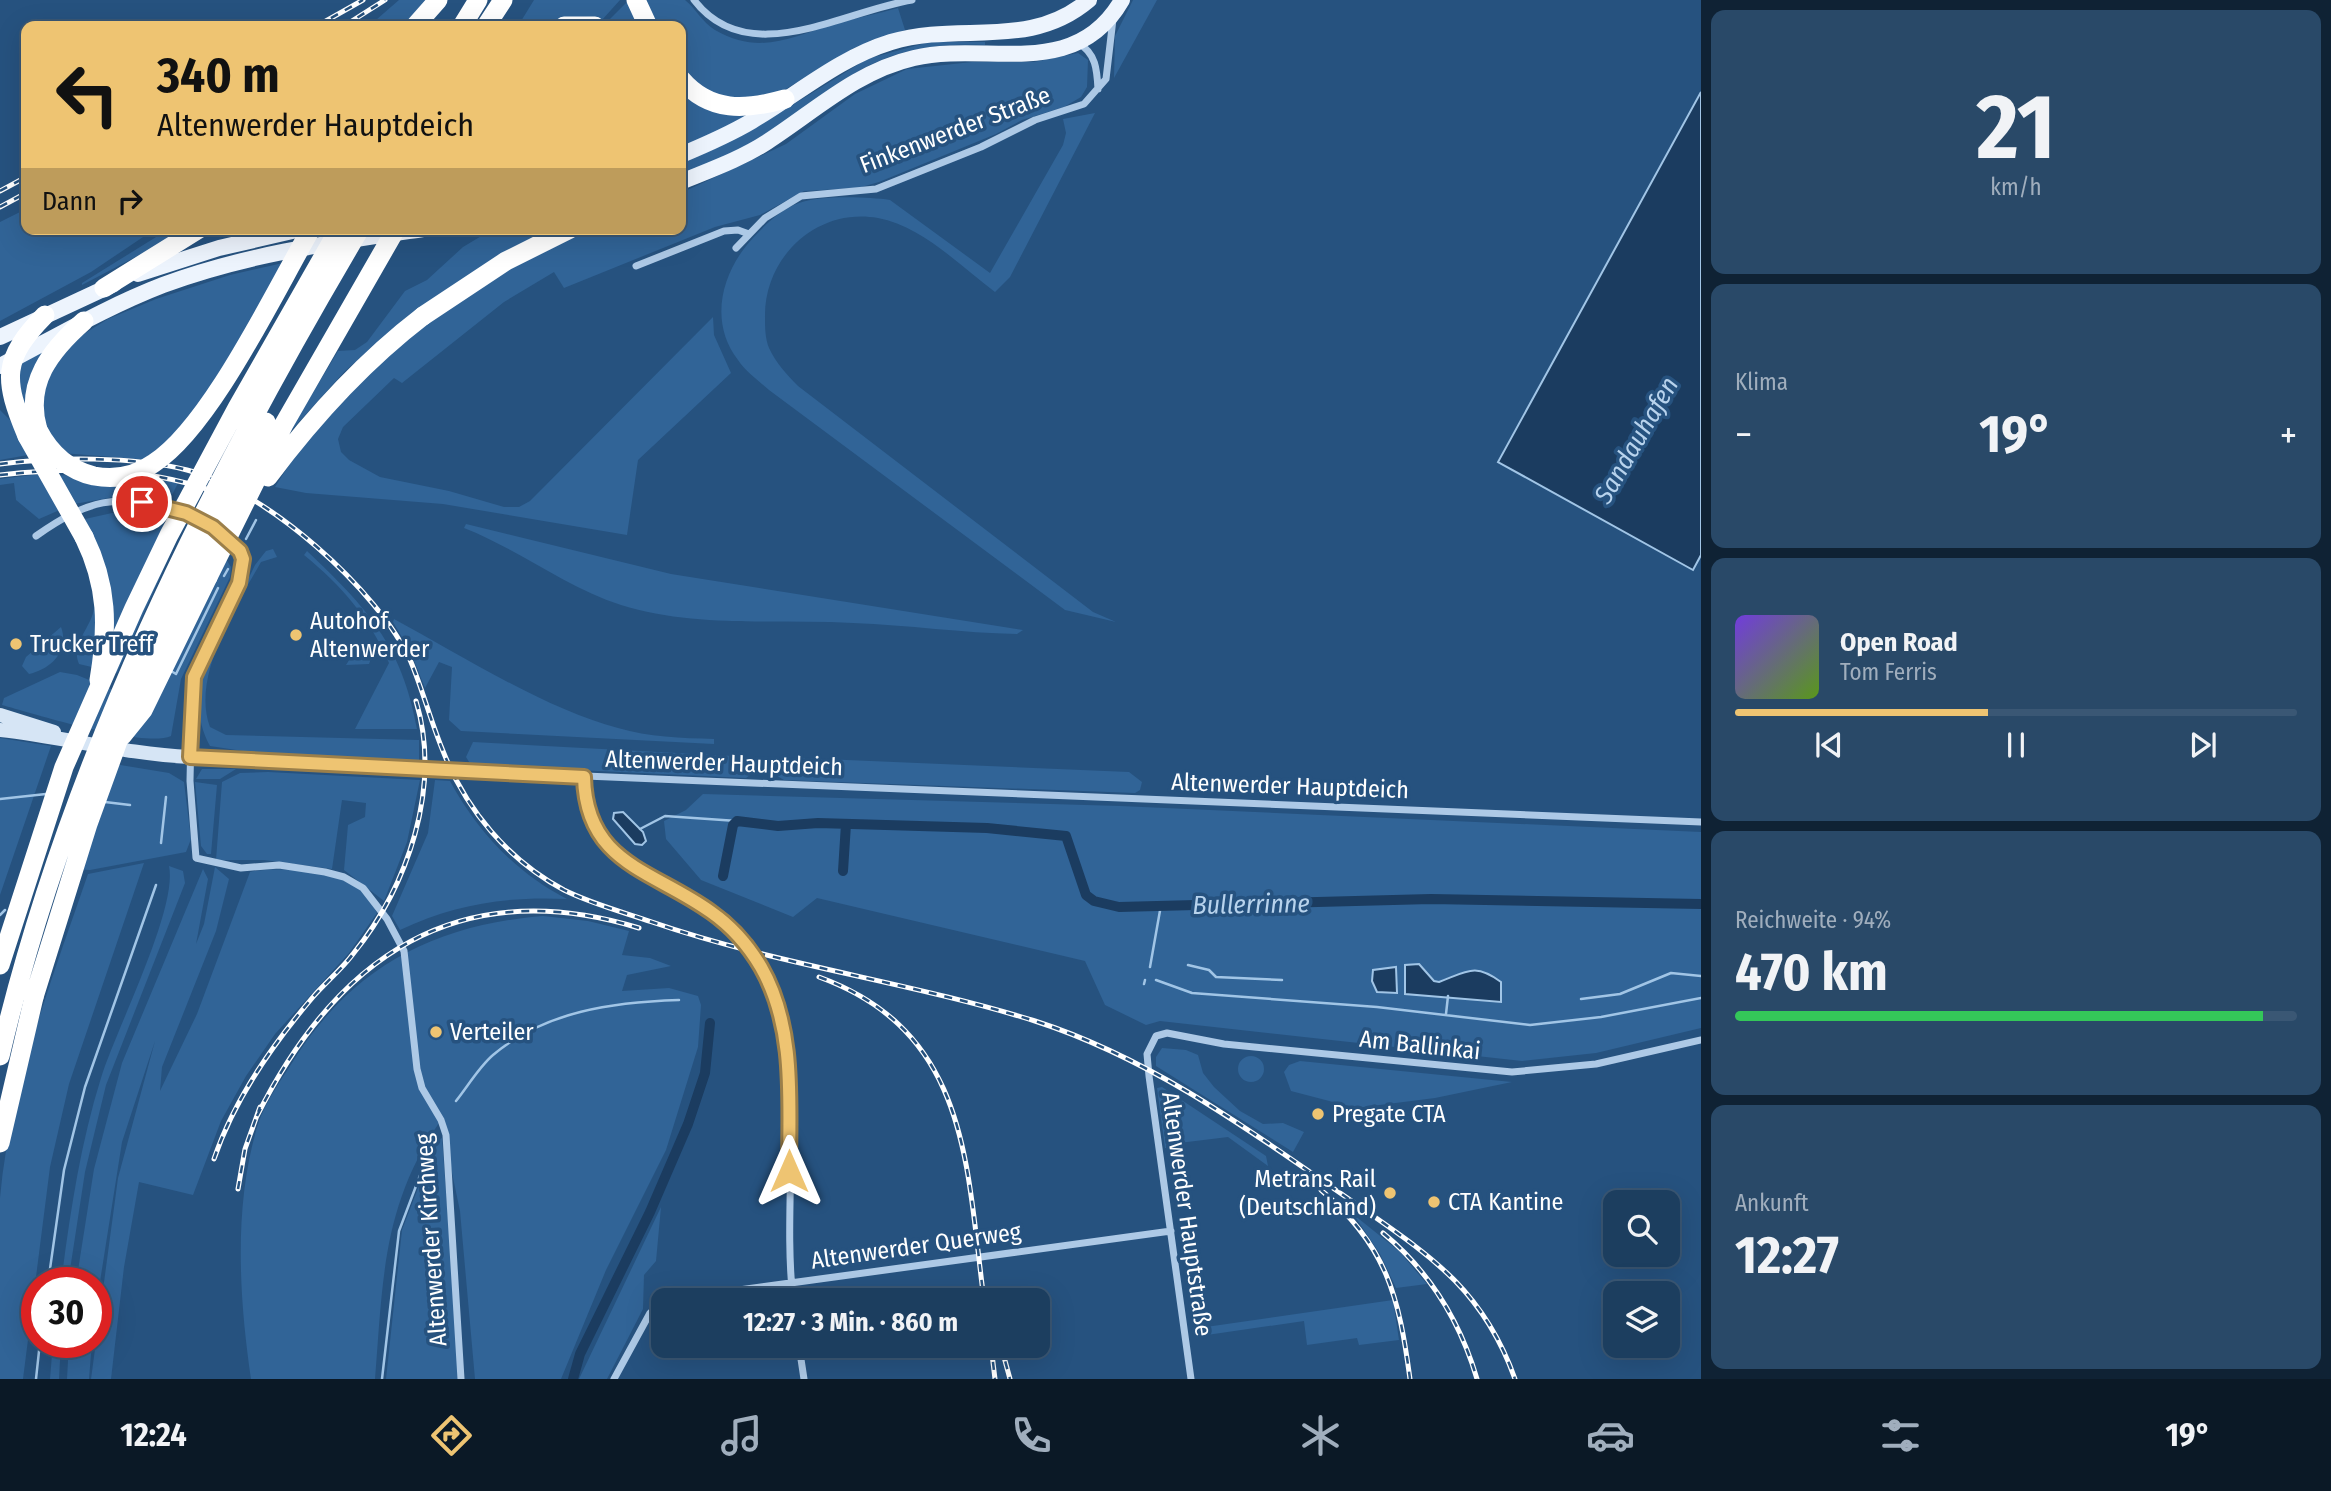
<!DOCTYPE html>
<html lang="de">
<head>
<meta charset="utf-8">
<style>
  body { margin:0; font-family:"Fira Sans Condensed",sans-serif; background:#294968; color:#f1f3f6; height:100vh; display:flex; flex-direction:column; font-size:26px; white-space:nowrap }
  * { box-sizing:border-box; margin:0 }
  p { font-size:23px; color:#a0aebd }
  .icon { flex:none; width:38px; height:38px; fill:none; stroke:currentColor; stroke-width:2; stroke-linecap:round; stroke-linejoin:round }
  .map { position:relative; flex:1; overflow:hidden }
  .drawer { display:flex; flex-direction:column; gap:10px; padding:10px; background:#0f2234; width:630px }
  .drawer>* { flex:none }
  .top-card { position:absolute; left:21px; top:21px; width:665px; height:214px; border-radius:14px; box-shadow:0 7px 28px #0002,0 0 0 2px #3a5774; background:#eec472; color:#111; overflow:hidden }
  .fabs { position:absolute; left:1603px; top:1190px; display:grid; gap:14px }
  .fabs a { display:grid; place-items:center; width:77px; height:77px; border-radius:14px; background:#1c3e5f; box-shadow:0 7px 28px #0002,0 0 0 2px #3a5774; font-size:35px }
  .speed { position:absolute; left:21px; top:1267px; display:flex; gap:14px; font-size:35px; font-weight:700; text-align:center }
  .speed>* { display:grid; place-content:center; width:91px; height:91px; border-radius:50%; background:#1c3e5f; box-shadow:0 7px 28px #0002,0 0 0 2px #3a5774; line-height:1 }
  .speed .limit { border:10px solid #d22; background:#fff; color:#111 }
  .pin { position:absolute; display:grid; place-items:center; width:60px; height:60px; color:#fff; margin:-30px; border:4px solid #fff; border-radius:50%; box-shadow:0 2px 7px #0007 }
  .me { position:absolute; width:77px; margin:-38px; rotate:0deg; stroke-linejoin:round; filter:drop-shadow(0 0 5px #0008) }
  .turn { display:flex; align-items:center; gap:24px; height:147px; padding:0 21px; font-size:32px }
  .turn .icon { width:91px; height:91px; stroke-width:2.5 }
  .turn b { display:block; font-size:49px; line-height:60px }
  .then { display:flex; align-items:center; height:66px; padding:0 21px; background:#0003; gap:14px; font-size:26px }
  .big { font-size:52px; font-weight:700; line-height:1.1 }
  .drawer .tile { flex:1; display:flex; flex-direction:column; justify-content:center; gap:10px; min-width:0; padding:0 24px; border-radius:14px; background:#294968 }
  .drawer .dial { align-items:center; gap:0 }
  .dial b { font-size:91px; line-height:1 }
  .song { display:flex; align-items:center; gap:21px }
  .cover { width:84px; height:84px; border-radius:10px; background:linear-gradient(135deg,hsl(260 70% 55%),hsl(90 70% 35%)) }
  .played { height:7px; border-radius:4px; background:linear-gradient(90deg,#eec472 45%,#3a5774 45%) }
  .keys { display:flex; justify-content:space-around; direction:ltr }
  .heat { display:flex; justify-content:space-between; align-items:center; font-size:38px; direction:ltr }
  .charge { height:10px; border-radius:5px; background:linear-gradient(90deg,#34c759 94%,#3a5774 0) }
  .trip { position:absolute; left:651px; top:1288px; width:399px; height:70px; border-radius:14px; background:#1c3e5f; box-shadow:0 7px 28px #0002,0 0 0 2px #3a5774; font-weight:700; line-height:70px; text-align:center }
  .tabs { display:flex; height:112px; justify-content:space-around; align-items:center; background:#0b1926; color:#a0aebd }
  .tabs .icon { width:49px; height:49px }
  .tabs .active { color:#eec472 }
  .tabs b { font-size:32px; color:#f1f3f6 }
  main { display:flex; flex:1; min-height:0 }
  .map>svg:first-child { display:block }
  .green { fill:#316497 }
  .water { fill:#1b3c60; stroke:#a1c5e6; stroke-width:2 }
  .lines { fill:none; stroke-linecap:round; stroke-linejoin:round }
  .stream { stroke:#a1c5e6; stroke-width:2.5 }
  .canal { stroke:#1b3c60; stroke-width:10 }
  .minor { stroke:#adc9e6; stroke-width:7 }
  .secondary { stroke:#d6e5f5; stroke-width:14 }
  .primary { stroke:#edf4fd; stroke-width:16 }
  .motorway { stroke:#fff; stroke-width:19 }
  .rail-casing { stroke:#fff; stroke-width:5 }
  .rail { stroke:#26527f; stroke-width:2.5; stroke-dasharray:8; stroke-linecap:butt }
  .minor-bridge { stroke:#adc9e6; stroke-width:7 }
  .motorway-bridge { stroke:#fff; stroke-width:19 }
  .route-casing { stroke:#9b7f4a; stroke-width:18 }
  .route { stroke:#eec472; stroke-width:12 }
  .poi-dot { fill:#eec472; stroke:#26527f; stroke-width:2.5 }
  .labels { text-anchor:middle; stroke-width:7; stroke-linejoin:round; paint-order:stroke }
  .street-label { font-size:24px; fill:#fff; stroke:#26527f }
  .poi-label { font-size:24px; fill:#fff; stroke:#26527f; text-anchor:start }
  .water-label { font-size:26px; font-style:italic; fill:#b8d3ed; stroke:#26527f }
</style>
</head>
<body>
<main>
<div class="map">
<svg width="1701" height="1379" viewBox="0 0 1701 1379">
  <rect width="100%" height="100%" fill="#26527f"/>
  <!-- green -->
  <path class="green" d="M399,0H425L404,26H369Z
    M534,0H620L602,20C579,12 562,21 541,26C534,28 525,26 518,26Z
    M647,0H685C696,9 702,22 715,30C760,56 791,37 835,24C855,18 877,14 898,8L905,30L854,48L781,92L726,104L681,73V26H655Z
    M1133,0H1157L1114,78L1115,36Z
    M627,2L639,26H620L608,21Z
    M929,42H985V45C865,40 842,89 749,144C728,157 704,165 681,174V161L765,122L867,59Z
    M1078,53L1088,60L1087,87L1081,97L1064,107L1022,120L996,134L879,182L858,188L804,191L760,215L715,227L564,288L554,272L504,302L402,383L394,378L343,427L338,439L341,452L349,460L380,477L449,491L504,507H519L530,501L713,317L714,335L731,373L638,460L627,535L443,504L306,493L275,487L299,449L376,366L441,310L559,241L586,229H681V193L786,144L855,94L907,69L972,62H1034Z
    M681,90C704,112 725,117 756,115L681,150Z
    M1095,113L1010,277L995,292C960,266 922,226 878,218C817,207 764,257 765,317C765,327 765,338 769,348C776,363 787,375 798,386L1093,612L1116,622L1065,610L769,390C759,381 746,372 738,360C708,321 722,271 753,238C766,224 781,209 799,203C822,195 867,197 890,200L990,273L1063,145L1066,133L1063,119Z
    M26,209V229H155L91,272L0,321V222Z
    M169,229H189L82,285V283Z
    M557,229L403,321L345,371L288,434L338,351L355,350L367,342L405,291L427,280L463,247L483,235L507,229Z
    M283,263C244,331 208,407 150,460L62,453L50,436L40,411L50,368L82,335L108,319L156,299L230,275Z
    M53,344L30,423L17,389V363Z
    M0,410L14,424L28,455L0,460Z
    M40,474L62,509L39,519L16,500L14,483L0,485V479Z
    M65,475L85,483L109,487L129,485L150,477L178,483L167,505L120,496L74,504L57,476Z
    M112,513H135L182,528L117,673L79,664C70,644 92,627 94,608C97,585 84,561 76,540L85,519Z
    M466,524L671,574L1023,630L1017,634C962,633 908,625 853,623C777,619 694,628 621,605C565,587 518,549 464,528Z
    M273,549L277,557L261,562C236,606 191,677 210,727L226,735L419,740V763L282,757L210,746C176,685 230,619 255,565L266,551Z
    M307,551C367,608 402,645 417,729H355L389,663C369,617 342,586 304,555Z
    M224,556L231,567L230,577L181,679L171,736C143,748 35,714 2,705L4,698L60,672L77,675L126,695Z
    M394,619C459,654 547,710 618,728C649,737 681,738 714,739V744L461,731L449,720L452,667L439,662L425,688L410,651L393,622Z
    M61,627C70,651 51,669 29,674L22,666L26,657Z
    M367,644L373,653L369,664L346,665L358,646Z
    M0,738L51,746L0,895Z
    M473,742L752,757L758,760L761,767L746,778L471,765L466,757Z
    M800,758L1129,772L1142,782L1140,790L1135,793L784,780L774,774L772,768H779L786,761Z
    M90,760L169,773L184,782L191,839L186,852L90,870L51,868Z
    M202,769H236L220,779H196Z
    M268,772L420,780L407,842L384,901L344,870L348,825L365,817L366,803L342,800L332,869L264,860H216L222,782L240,773Z
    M435,780L450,781C477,831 516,873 567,899C508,896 454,904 400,930L392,916L428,833Z
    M195,782L217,785L211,854H207L201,846Z
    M703,794L1120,806L1701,832V1028L1596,1053L1522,1061L1160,1021L1146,1025L1105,1005L1085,961L817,898L793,917L701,880L666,839L664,821L686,810Z
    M144,863L69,1084L50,1167L23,1379H0C0,1319 0,1257 0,1198C10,1086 52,979 88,874Z
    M169,866L183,871L185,883L106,1085L85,1172L68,1283H61C70,1214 80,1145 101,1078C116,1029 178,909 169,866Z
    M215,867L229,879L216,931L162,1067L160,1091L197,1014L250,872C275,866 330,871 353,883C363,889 371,903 377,913L349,953L275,1034L246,1076L221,1121L193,1195L139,1182L124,1267L111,1379H91L118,1178L155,1041L122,1142L96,1307V1283H76L94,1169L122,1063L203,869L208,879L196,944L204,924Z
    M543,916L588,921L629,931L622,955L650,958L671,966L627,975L622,991L669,988L698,996L701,1005L698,1047L666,1150L606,1270L561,1379H475L460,1211L441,1120C382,1205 383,1281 375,1379H251C239,1297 233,1202 259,1121C266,1102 279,1083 290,1066C349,969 432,925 543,916Z
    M1162,1048L1186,1050L1198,1055L1203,1073L1214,1087L1240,1111L1263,1124L1283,1123L1304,1132L1293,1152L1156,1066V1057Z
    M1238 1069a13 13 0 1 1 26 0a13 13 0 1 1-26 0Z
    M1300,1061L1512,1082L1435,1098L1356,1108L1291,1091L1284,1072L1289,1065Z
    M1162,1087L1266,1156L1268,1166L1228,1137L1171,1144L1170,1148H1165L1157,1088Z
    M442,1138L460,1379H386L402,1230L436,1141Z
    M661,1207L656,1261L644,1275L643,1309L607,1379H579Z
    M1354,1215L1399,1251L1427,1284L1396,1288L1380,1254Z
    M1393,1300L1399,1340L1359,1345L1357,1338L1307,1345L1304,1321L1200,1336L1199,1328Z
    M53,1342H61L59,1379H50Z
    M69,1342H92L89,1379H67Z"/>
  <!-- water -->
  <path class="water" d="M1701,92V555L1693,570L1498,462Z
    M623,812L643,832L646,841L642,845L635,844L613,819L614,813Z
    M1419,964L1434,981L1439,982C1468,971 1475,963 1501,982V1002L1405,994V965Z
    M1396,967L1397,993L1377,992L1372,981L1373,970Z"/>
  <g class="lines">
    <!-- stream -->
    <path class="stream" d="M246,539L256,520
      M224,576L228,569
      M171,671L176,674L218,588
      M0,799L46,794
      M105,802L130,805
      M640,829L665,816L737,821
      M161,843L166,797
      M0,915L5,910
      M1188,965L1209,970L1216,977L1282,980
      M1150,967L1161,905
      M1156,980L1192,993L1377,1007L1530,1025L1601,1017L1701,998
      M1144,984L1145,980
      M1581,999L1620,994L1671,973L1701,976
      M1446,1014L1448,996
      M456,1101C468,1086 479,1067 493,1055C545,1011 614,1002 679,1000
      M48,1283L64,1170L85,1087L156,885
      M36,1379L40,1342
      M382,1379L399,1231L430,1149L437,1137"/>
    <!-- canal -->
    <path class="canal" d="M843,871L846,824
      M723,876L733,825L737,821L778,826L818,823L987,828L1066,836L1086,895L1094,901L1119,907L1431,899L1701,904
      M573,1379L580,1354L650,1212L688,1124L705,1073L710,1023"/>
    <!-- minor -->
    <path class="minor" d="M694,0C748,71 843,11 912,0
      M1078,43C1096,53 1097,70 1098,89
      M736,248L765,218L801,196L876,189L981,147L1035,120L1084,104L1106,79L1113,19
      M636,266L724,231L738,230L749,234
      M36,536C88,500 115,492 178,511
      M228,539L240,551L243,571L198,668L192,688L190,781L196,858L241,868L279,865L325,872L344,877L363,888L387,919L404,951L417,1069L422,1088L441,1120L446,1135L461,1379
      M190,757L418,770
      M463,771L1701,822
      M585,777C586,858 650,874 709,910
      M766,976C809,1077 781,1193 793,1300
      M666,1300L1171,1231
      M799,1346L804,1379
      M614,1379L650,1313L663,1301
      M1191,1379L1149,1076L1147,1054L1156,1036L1167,1033L1224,1044L1512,1072L1596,1064L1701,1040"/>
    <!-- secondary -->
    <path class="secondary" d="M0,715L54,732
      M0,730C64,737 126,754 190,757"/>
    <!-- primary -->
    <path class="primary" d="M681,155C705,145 730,134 752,121C798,94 839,58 891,42C960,21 1029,51 1089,0
      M681,182C710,170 741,159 767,142C815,111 857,71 914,58C987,41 1075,82 1122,0
      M138,274L219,248L301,229
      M0,337L114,284
      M0,366C54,338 106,307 163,285C246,254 335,242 423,229"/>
    <!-- motorway -->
    <path class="motorway" d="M636,0L648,26
      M415,26L438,0
      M462,26L478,0
      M486,26L503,0
      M564,26H595
      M681,79C710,113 746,110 785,99
      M104,288L199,229
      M423,316L506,261L570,229
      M38,430C24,383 51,350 84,321
      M27,436C3,379 2,359 45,315
      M84,537C108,586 108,627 99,680
      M122,736L143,710L208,577
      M0,1143L34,997"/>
    <defs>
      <path id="rail" d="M317,26L363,0
        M344,26L385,0
        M0,191L26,177
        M0,207L26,193
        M0,464C55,457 133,456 187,470C264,489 379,590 411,662C423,691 431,722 443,751C466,810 508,860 564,890C592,904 623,912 652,922C777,965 910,982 1035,1021C1150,1058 1248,1129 1346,1197C1424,1252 1481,1284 1515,1379
        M0,475C82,466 168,467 243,504
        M819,977C970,1032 966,1165 984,1300
        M257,1116C337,956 459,873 639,928
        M214,1159C234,1100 272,1045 313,997C326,982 341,970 353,954C408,886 442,787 416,701
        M238,1189L245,1149L260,1107
        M1321,1190C1387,1246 1399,1297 1410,1379
        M1383,1233C1429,1271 1460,1321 1477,1379
        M991,1346L995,1379
        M1001,1346L1010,1379"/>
    </defs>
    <!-- rail casing -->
    <use href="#rail" class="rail-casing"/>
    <!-- rail -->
    <use href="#rail" class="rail"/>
    <!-- minor-bridge -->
    <path class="minor-bridge" d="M418,770L463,771
      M709,910L737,935L766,976"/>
    <!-- motorway-bridge -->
    <path class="motorway-bridge" d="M38,430C50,453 68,470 94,476C116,480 136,476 154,463C211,426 275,291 311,229
      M27,436L84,537
      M268,477C313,417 363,362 423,316
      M208,577L284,424L396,229
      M0,965L64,767L134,608L169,535L237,408L339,229
      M34,997L88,824L134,697L266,422
      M0,1056C69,762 207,487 360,229"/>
  </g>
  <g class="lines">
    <defs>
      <path id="route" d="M142,502L186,513L213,527L240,551L243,559L239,583L194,677L190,757L584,777C586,864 653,870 711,912C731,926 748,945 761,967C796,1028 789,1103 789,1171"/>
    </defs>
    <!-- route casing -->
    <use href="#route" class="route-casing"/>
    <!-- route -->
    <use href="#route" class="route"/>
  </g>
  <!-- markers -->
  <g class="poi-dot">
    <circle cx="296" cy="635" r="7"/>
    <circle cx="16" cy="644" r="7"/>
    <circle cx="436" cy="1032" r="7"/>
    <circle cx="1318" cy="1114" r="7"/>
    <circle cx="1390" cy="1193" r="7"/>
    <circle cx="1434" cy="1202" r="7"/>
  </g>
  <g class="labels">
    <!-- street labels -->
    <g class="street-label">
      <text transform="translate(955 130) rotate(-21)" y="8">Finkenwerder Straße</text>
      <text transform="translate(724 763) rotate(2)" y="8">Altenwerder Hauptdeich</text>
      <text transform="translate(1290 786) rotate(2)" y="8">Altenwerder Hauptdeich</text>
      <text transform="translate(1420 1045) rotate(6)" y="8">Am Ballinkai</text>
      <text transform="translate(1187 1214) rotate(82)" y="8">Altenwerder Hauptstraße</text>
      <text transform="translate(431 1240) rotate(-94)" y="8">Altenwerder Kirchweg</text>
      <text transform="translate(916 1246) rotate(-8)" y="8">Altenwerder Querweg</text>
    </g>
    <!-- poi labels -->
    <g class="poi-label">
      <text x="310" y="629">Autohof<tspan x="310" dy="28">Altenwerder</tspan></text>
      <text x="30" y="652">Trucker Treff</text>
      <text x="450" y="1040">Verteiler</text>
      <text x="1332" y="1122">Pregate CTA</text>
      <text x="1376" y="1187" text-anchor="end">Metrans Rail<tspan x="1376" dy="28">(Deutschland)</tspan></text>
      <text x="1448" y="1210">CTA Kantine</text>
    </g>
    <!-- water labels -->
    <g class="water-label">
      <text transform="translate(1636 440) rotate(-60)" y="9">Sandauhafen</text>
      <text transform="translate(1251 904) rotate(-1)" y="9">Bullerrinne</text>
    </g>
  </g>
</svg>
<div class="fabs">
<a><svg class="icon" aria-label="search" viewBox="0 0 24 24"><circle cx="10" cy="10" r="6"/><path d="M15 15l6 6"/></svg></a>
<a><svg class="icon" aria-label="layers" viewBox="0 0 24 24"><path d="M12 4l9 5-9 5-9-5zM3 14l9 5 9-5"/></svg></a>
</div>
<div class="speed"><div class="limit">30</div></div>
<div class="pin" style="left:142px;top:502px;background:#d93025"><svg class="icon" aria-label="arrive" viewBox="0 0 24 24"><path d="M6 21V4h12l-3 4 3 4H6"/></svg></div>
<svg class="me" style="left:789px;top:1171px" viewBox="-20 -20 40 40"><path d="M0-17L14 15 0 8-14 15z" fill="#eec472" stroke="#fff" stroke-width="4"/></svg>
<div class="trip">12:27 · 3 Min. · 860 m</div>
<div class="top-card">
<div class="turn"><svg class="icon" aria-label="left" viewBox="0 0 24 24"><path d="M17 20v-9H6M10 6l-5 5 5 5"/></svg><div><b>340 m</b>Altenwerder Hauptdeich</div></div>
<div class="then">Dann<svg class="icon" aria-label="right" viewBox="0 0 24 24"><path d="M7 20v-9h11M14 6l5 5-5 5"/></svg></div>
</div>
</div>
<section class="drawer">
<div class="tile dial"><b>21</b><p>km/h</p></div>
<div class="tile"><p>Klima</p>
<div class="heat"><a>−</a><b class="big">19°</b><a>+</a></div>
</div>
<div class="tile">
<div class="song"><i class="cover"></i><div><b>Open Road</b><p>Tom Ferris</p></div></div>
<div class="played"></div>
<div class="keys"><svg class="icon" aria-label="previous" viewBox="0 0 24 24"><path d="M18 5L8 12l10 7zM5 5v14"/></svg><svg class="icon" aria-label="pause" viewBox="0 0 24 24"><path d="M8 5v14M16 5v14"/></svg><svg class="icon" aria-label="next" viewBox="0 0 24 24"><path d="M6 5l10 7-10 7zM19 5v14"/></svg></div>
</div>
<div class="tile"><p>Reichweite · 94%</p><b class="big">470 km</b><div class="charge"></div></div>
<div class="tile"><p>Ankunft</p><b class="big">12:27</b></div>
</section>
</main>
<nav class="tabs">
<b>12:24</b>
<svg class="icon active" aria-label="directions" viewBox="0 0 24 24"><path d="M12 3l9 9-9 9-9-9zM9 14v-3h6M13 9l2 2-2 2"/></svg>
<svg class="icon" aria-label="music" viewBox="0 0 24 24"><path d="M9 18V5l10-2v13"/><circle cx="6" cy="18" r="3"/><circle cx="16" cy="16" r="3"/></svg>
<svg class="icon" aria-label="phone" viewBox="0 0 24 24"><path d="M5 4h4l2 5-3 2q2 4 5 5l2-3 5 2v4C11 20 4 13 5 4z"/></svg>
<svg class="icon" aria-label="climate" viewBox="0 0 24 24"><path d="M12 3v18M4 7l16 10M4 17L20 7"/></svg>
<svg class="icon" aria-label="car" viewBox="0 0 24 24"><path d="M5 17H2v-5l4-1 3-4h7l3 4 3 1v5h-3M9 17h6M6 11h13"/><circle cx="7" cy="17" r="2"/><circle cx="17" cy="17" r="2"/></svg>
<svg class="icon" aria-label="filters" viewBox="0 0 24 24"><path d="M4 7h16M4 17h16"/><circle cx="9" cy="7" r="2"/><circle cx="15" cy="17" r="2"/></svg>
<b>19°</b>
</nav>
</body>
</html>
